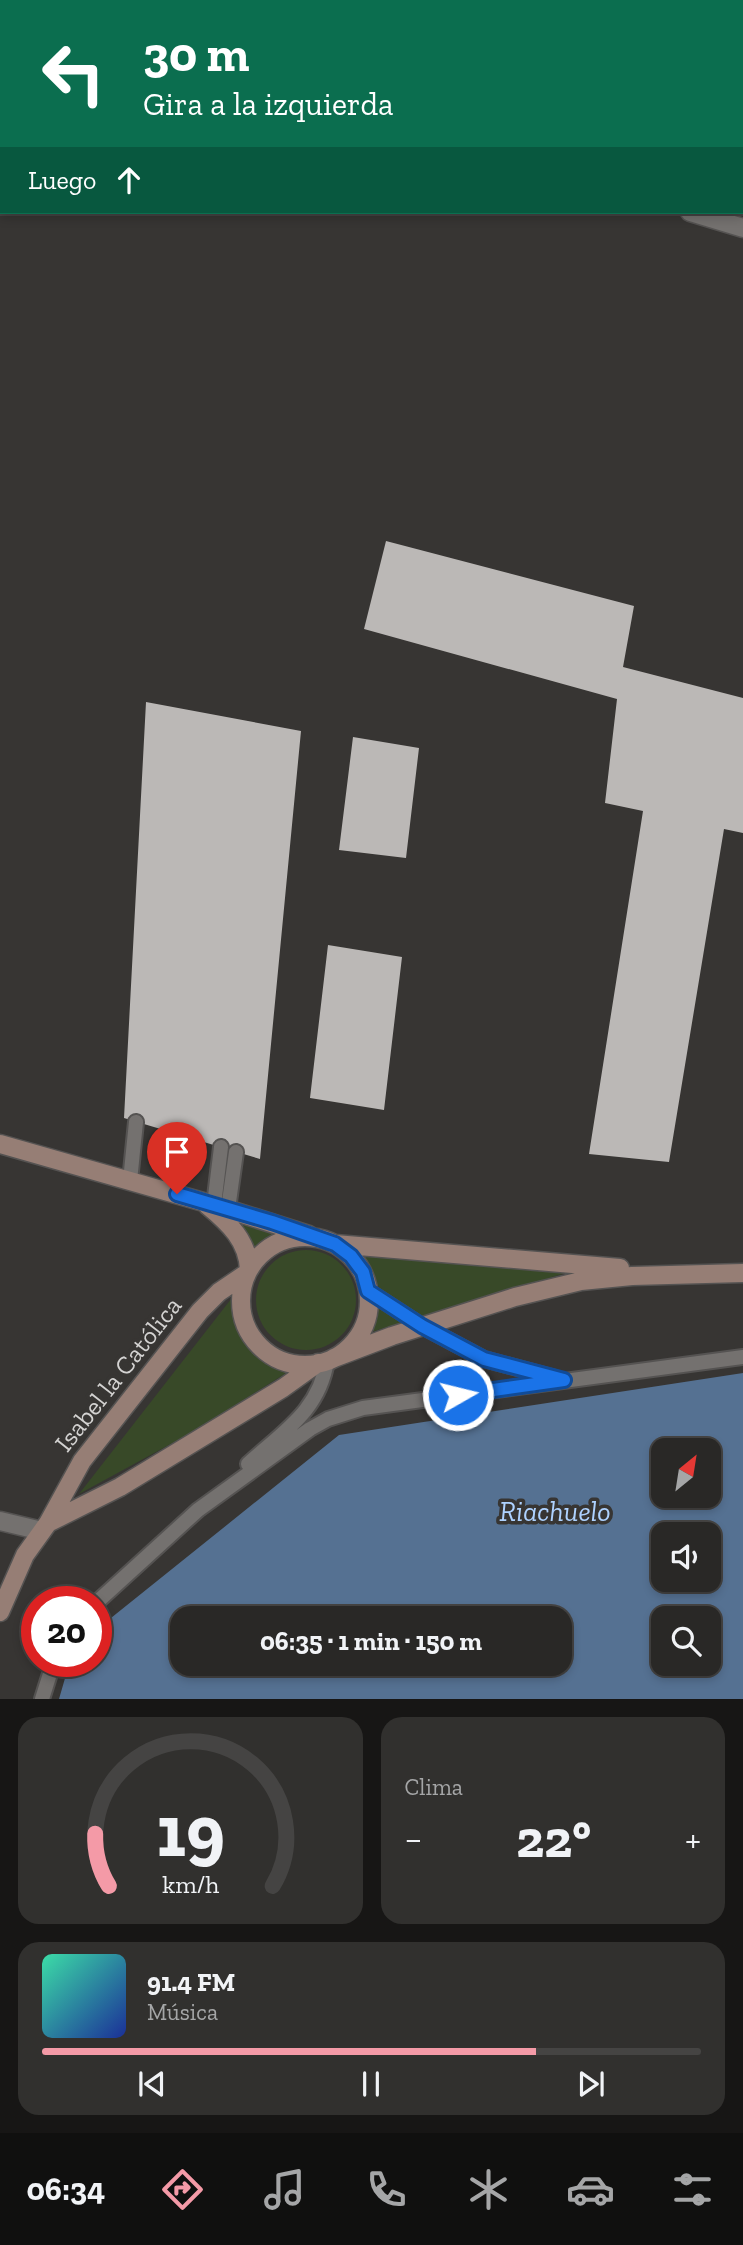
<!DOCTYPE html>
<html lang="es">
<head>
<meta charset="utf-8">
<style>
  body { margin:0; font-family:"Zilla Slab",serif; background:#31302e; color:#f1f3f6; height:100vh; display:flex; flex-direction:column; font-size:26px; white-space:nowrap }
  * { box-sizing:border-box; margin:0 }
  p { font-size:23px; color:#a5a6a7 }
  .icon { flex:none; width:38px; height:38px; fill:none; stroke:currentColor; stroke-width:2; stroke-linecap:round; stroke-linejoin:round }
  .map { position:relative; height:1699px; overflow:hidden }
  .sheet { display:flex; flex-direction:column; gap:18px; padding:18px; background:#171615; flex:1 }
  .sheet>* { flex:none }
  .top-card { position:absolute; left:0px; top:0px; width:744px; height:214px; box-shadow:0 4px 10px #0003,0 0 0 2px #454443; background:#0b6e4f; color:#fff; overflow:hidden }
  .needle { width:46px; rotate:30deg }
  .controls { position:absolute; left:651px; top:1438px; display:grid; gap:14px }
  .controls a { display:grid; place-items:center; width:70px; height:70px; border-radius:14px; background:#292826; box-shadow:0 4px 10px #0003,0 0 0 2px #454443; font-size:35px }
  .speed { position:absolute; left:21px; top:1586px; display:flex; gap:14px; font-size:35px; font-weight:700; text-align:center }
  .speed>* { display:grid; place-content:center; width:91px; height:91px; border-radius:50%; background:#292826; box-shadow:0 4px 10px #0003,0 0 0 2px #454443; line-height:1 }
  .speed .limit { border:10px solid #d22; background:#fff; color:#111 }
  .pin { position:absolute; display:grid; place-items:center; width:60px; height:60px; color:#fff; margin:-72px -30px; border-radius:50% 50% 50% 0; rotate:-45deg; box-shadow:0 0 7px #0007 }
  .pin .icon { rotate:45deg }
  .me { position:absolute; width:77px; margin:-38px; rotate:82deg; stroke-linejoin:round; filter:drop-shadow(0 0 5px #0008) }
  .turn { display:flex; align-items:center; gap:24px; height:147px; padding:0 28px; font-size:32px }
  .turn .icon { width:91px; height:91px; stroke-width:2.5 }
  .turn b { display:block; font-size:49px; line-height:60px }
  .then { display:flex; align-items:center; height:66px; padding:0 28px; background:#0003; gap:14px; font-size:26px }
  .big { font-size:52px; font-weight:700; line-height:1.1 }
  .sheet .card { flex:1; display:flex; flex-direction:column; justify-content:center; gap:10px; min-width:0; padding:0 24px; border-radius:21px; background:#31302e }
  .sheet .dial { align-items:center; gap:0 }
  .dial svg { height:182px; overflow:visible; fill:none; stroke:#454443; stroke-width:7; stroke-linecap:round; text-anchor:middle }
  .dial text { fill:#f1f3f6; stroke:none }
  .song { display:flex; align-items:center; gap:21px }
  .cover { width:84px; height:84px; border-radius:10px; background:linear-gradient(135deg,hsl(160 70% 55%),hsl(230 70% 35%)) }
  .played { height:7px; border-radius:4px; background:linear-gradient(90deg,#f49aa7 75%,#454443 75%) }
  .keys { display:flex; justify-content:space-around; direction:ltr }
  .heat { display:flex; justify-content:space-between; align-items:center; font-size:38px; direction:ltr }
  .sheet .tiles { flex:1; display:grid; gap:18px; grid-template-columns:1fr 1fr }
  .card:last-child { grid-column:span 2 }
  .trip { position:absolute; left:170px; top:1606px; width:402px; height:70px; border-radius:21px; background:#292826; box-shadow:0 4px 10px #0003,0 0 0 2px #454443; font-weight:700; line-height:70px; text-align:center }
  .menu { display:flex; height:112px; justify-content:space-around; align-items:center; background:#10100f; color:#a5a6a7 }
  .menu .icon { width:49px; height:49px }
  .menu .on { color:#f49aa7 }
  .menu b { font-size:32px; color:#f1f3f6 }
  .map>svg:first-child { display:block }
  .green { fill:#384928 }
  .water { fill:#557192; fill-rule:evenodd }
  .building { fill:#bbb8b6 }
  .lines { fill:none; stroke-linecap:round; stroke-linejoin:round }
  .service-casing { stroke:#555352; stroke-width:18 }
  .minor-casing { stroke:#555352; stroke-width:21 }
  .secondary-casing { stroke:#555352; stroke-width:21 }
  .service { stroke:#74716f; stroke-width:14 }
  .minor { stroke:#74716f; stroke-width:18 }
  .secondary { stroke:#967e75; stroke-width:18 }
  .route-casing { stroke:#114b97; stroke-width:18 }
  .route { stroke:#1a73e8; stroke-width:12 }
  .labels { text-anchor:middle; stroke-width:7; stroke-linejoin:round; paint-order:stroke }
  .street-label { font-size:26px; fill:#d3d2d1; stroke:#373533 }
  .water-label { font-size:28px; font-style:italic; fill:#aed2ff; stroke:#373533 }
</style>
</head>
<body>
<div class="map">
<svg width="743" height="1699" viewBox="0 0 743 1699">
  <rect width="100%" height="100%" fill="#373533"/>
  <!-- green -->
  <path class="green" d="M217,1209L298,1235L278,1238L253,1257Z
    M256 1300a50 50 0 1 1 100 0a50 50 0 1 1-100 0Z
    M358,1253L572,1271L368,1333L380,1289Z
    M235,1294L238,1329L260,1357L291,1370L189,1434L79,1494Z"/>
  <!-- water -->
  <path class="water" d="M743,1373V1699H59L70,1661H96V1630L339,1435ZM663,1451H709V1496H663ZM663,1535H709V1580H663ZM182,1619H560V1664H182ZM663,1619H709V1664H663Z"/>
  <!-- building -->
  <path class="building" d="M386,541L634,606L623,667L743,698V833L724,829L669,1162L589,1154L643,811L605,803L617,699L364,629Z
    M146,702L301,731L260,1159L124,1118Z
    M353,737L419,748L406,858L339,850Z
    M328,945L402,957L384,1110L310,1098Z"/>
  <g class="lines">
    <defs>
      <path id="service" d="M130,1181L136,1122
        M214,1205L221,1147
        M228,1209L236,1152
        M368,1291L422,1326L484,1359L555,1378
        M248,1464C284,1431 319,1411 327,1361
        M96,1603L198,1510L310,1429L328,1419L363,1408L743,1357
        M42,1699L54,1661"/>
      <path id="minor" d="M10,0L16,2
        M413,2L414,0
        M690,212L743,228
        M0,1521L42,1531"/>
      <path id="secondary" d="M0,1144L214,1205L309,1235
        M207,1205C229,1223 248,1241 249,1270
        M241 1301a64 64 0 1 1 128 0a64 64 0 1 1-128 0Z
        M335,1244L620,1268
        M334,1358L392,1336L515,1297L581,1281L632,1276L743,1273
        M48,1523L82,1461L200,1311L219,1292L247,1273
        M0,1612L25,1555L48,1523L120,1487L283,1388L318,1363"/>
    </defs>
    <!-- service casing -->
    <use href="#service" class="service-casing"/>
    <!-- minor casing -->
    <use href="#minor" class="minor-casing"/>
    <!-- secondary casing -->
    <use href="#secondary" class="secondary-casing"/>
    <!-- service -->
    <use href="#service" class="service"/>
    <!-- minor -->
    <use href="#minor" class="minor"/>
    <!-- secondary -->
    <use href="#secondary" class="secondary"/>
  </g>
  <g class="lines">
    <defs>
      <path id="route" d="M177,1194L272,1222L335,1244L351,1256L363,1272L368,1291L422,1326L484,1359L564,1380L458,1395"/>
    </defs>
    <!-- route casing -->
    <use href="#route" class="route-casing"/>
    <!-- route -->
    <use href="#route" class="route"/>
  </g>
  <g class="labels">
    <!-- street labels -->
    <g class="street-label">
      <text transform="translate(118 1374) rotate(-52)" y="9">Isabel la Católica</text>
    </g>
    <!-- water labels -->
    <g class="water-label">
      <text x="555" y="1521">Riachuelo</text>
    </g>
  </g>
</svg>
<div class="controls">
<a><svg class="needle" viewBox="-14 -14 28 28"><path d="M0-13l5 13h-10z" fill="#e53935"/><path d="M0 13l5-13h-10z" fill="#a5a6a7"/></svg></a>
<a><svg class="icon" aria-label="sound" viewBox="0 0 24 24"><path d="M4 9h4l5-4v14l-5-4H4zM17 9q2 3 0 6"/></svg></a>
<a><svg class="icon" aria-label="search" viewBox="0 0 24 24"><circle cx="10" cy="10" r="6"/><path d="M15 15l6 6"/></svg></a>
</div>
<div class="speed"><div class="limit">20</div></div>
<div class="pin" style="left:177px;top:1194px;background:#d93025"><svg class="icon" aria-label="arrive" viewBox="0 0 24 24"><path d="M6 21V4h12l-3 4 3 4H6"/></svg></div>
<svg class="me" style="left:458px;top:1395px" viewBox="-20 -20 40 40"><circle r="17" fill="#1a73e8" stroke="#fff" stroke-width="3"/><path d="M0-11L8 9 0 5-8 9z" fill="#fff"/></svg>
<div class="trip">06:35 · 1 min · 150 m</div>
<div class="top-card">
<div class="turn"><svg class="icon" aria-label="left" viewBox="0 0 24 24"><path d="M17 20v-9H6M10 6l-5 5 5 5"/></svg><div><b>30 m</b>Gira a la izquierda</div></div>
<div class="then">Luego<svg class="icon" aria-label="ahead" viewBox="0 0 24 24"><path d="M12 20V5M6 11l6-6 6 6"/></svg></div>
</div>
</div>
<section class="sheet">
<div class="tiles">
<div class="card dial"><svg viewBox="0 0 100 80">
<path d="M14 69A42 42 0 1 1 86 69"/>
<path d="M14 69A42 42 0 0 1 8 46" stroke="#f49aa7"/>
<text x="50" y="56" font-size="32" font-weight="700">19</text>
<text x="50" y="72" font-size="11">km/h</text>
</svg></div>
<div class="card"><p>Clima</p>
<div class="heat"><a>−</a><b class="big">22°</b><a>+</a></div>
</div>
<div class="card">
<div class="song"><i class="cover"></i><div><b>91.4 FM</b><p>Música</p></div></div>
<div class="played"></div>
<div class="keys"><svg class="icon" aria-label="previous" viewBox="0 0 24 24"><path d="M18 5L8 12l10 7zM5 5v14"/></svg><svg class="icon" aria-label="pause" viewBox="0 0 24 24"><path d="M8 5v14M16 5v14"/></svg><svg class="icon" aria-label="next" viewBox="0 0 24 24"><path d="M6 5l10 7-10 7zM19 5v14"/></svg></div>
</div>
</div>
</section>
<nav class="menu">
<b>06:34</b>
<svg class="icon on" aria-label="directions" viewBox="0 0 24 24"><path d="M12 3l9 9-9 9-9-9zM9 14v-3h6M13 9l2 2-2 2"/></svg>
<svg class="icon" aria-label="music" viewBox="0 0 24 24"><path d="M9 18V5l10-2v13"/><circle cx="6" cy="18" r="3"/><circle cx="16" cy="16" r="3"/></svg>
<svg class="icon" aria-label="phone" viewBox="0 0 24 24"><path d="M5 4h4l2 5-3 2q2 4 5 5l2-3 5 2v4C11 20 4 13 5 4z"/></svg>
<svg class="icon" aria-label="climate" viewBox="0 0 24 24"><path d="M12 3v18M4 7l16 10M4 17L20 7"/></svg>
<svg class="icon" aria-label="car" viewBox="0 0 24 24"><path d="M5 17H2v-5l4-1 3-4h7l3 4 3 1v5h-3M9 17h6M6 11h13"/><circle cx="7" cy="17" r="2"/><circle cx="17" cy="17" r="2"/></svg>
<svg class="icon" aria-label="filters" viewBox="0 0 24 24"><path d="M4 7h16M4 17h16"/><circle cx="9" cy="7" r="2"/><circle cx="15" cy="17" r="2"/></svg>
</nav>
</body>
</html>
